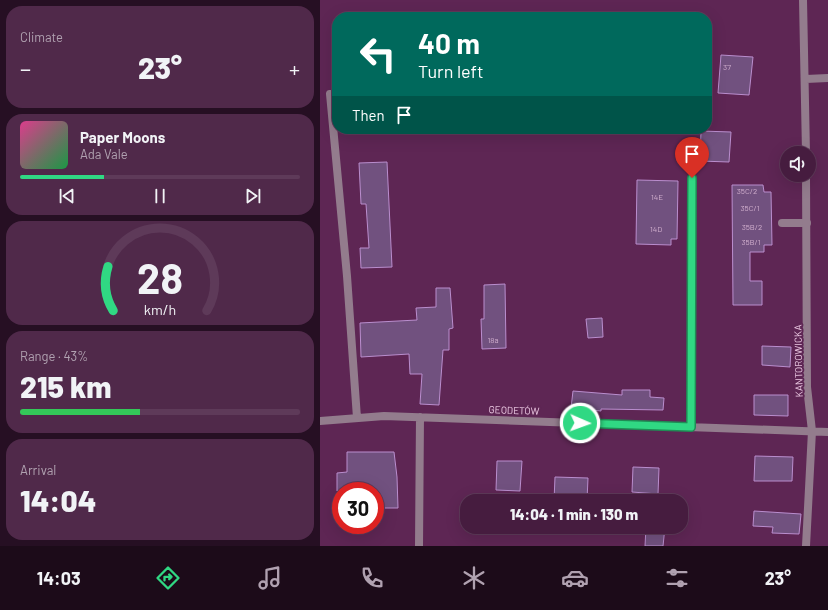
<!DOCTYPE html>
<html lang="en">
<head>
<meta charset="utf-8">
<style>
  body { margin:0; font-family:Barlow,sans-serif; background:#50294a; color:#f1f3f6; height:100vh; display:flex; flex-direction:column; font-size:15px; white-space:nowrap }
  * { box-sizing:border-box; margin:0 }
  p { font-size:13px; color:#b0a1b0 }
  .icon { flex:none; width:22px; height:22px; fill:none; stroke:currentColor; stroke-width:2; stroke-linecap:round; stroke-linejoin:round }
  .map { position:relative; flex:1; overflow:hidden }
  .sheet { display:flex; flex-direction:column; gap:6px; padding:6px; background:#260f23; width:320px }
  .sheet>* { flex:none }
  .banner { position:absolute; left:12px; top:12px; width:380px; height:122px; border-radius:16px; box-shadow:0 4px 16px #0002,0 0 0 1px #5e3a59; background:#00695c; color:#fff; overflow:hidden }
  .fabs { position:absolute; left:460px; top:146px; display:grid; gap:8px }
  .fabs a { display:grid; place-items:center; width:36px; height:36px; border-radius:50%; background:#461c3f; box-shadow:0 4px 16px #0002,0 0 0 1px #5e3a59; font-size:20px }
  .speed { position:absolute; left:12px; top:482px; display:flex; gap:8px; font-size:20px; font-weight:700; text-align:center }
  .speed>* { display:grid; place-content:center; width:52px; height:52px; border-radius:50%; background:#461c3f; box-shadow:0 4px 16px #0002,0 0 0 1px #5e3a59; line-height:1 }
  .speed .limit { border:6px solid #d22; background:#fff; color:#111 }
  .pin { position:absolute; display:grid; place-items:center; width:34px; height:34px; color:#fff; margin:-41px -17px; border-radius:50% 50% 50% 0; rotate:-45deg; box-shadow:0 0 4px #0007 }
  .pin .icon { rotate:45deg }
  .me { position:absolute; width:44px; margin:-22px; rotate:92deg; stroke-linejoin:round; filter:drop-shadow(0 0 3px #0008) }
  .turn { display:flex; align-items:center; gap:14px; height:84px; padding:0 20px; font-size:18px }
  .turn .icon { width:52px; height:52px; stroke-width:2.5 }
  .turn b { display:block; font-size:28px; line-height:34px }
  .then { display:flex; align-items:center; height:38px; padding:0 20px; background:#0003; gap:8px; font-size:15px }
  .big { font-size:30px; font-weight:800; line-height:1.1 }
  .sheet .tile { flex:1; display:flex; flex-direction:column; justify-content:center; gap:6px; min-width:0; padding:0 14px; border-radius:16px; background:#50294a }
  .sheet .dial { align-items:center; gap:0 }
  .dial svg { height:104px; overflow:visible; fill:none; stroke:#5e3a59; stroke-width:7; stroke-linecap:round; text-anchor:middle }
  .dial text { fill:#f1f3f6; stroke:none }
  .song { display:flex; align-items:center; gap:12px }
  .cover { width:48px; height:48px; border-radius:6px; background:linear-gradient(135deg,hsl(330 70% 55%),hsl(140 70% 35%)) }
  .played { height:4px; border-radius:2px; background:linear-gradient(90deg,#30d883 30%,#5e3a59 30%) }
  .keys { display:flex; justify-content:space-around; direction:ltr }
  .heat { display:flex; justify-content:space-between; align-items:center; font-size:22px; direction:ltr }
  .charge { height:6px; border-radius:3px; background:linear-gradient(90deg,#34c759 43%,#5e3a59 0) }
  .trip { position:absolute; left:140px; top:494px; width:228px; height:40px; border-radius:16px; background:#461c3f; box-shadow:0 4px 16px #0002,0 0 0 1px #5e3a59; font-weight:800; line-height:40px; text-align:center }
  .dock { display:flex; height:64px; justify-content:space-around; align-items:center; background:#1c0b19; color:#b0a1b0 }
  .dock .icon { width:28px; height:28px }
  .dock .selected { color:#30d883 }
  .dock b { font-size:18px; color:#f1f3f6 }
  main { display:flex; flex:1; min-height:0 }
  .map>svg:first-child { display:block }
  .building { fill:#71517f; stroke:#ba8ece }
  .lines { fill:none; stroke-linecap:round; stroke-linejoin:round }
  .lane { stroke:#937c8d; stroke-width:8 }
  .street { stroke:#937c8d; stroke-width:8 }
  .route-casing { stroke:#1f8c55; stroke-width:10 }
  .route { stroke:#30d883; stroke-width:7 }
  .labels { text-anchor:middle; stroke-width:4; stroke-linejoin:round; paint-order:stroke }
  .number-label { font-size:8px; fill:#ceaccb }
  .street-label { font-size:10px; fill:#edcae4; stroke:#5e2654 }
</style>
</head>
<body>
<main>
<section class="sheet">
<div class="tile"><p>Climate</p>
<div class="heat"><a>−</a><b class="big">23°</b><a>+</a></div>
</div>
<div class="tile">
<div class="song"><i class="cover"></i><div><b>Paper Moons</b><p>Ada Vale</p></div></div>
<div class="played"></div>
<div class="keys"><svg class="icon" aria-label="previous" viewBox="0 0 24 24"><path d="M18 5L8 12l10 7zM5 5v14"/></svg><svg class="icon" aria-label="pause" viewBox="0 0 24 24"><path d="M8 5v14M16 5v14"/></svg><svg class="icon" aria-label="next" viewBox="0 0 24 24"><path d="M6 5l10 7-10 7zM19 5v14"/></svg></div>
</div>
<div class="tile dial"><svg viewBox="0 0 100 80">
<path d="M14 69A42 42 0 1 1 86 69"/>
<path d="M14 69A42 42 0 0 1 10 35" stroke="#30d883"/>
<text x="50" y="56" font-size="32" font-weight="700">28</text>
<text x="50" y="72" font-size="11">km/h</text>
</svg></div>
<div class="tile"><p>Range · 43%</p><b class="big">215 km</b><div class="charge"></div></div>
<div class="tile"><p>Arrival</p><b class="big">14:04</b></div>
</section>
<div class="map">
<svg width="508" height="546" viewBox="0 0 508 546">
  <rect width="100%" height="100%" fill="#5e2654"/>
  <!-- building -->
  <path class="building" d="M401,55L433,57L429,95L398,93Z
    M381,131L411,132L409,162L380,161Z
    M67,162L72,267L41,268L40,248H49L46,204H41L39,163Z
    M317,180L358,181L357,239H351V245L316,244Z
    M412,185H443L444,192H451L452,245H444V252H430V281H442V305H413Z
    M185,284L186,348L162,349L161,319H164V285Z
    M116,288H130L133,328L129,329V350H123L119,405L100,404L102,374H90L89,354L41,357L40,323L97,320L96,308L116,307Z
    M282,318L283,337L268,338L266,319Z
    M442,346L471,347L470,367L442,365Z
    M302,390H330V397L344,398L343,410L281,409V411L251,408L253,391L302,395Z
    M434,395H468V416L434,415Z
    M27,452H74L77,477L78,508H55V491H17V473L27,472Z
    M435,456L473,457L472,481H434Z
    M177,461H202L200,491L176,490Z
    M313,467L339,468L338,494L312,492Z
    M235,477L268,478L267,501H234Z
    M434,511L481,514L479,534L452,533L453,527L433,526Z
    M326,527H345L343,546H325Z"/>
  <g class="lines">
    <!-- lane -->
    <path class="lane" d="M462,223H487"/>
    <!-- street -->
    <path class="street" d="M483,0L486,153
      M486,79L508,78
      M10,94L27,276L37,418
      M0,421L64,416L508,432
      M371,427L372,178
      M99,546L100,417
      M486,546L492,431L487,387L486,175"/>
  </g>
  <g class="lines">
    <defs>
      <path id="route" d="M260,423L371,427L372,178"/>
    </defs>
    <!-- route casing -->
    <use href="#route" class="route-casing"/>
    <!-- route -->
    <use href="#route" class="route"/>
  </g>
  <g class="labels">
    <!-- number labels -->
    <g class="number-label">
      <text x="407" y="70">37</text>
      <text x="427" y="194">35C/2</text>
      <text x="337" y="200">14E</text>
      <text x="430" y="211">35C/1</text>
      <text x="432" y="230">35B/2</text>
      <text x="336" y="232">14D</text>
      <text x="431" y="245">35B/1</text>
      <text x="173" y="343">18a</text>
    </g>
    <!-- street labels -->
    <g class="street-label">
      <text transform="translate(478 361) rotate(-91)" y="4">KANTOROWICKA</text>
      <text transform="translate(194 410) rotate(2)" y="4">GEODETÓW</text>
    </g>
  </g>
</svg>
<div class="fabs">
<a><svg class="icon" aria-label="sound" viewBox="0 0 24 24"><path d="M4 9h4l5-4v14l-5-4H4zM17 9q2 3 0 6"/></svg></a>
</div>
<div class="speed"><div class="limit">30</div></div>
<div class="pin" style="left:372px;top:178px;background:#d93025"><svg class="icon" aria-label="arrive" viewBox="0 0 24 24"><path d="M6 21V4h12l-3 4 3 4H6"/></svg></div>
<svg class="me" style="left:260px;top:423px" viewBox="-20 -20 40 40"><circle r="17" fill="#30d883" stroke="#fff" stroke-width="3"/><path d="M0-11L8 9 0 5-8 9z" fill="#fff"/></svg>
<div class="trip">14:04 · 1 min · 130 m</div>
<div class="banner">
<div class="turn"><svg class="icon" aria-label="left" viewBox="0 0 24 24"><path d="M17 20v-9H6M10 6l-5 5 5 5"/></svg><div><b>40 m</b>Turn left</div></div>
<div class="then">Then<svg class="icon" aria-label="arrive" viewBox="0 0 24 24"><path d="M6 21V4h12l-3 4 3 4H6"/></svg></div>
</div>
</div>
</main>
<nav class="dock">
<b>14:03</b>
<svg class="icon selected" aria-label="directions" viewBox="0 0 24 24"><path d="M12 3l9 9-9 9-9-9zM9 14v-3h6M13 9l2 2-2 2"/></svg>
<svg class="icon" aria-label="music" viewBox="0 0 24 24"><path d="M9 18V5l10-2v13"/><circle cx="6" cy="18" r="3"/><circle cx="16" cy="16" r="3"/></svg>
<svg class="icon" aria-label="phone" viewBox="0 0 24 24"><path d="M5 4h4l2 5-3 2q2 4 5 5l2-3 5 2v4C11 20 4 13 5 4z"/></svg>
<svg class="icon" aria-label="climate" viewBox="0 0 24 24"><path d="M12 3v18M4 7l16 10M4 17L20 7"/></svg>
<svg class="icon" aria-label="car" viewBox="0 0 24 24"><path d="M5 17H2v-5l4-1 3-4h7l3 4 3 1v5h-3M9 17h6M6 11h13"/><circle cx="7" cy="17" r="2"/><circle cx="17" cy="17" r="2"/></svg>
<svg class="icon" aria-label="filters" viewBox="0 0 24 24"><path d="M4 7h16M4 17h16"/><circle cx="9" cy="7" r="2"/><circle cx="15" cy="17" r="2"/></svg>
<b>23°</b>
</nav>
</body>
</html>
